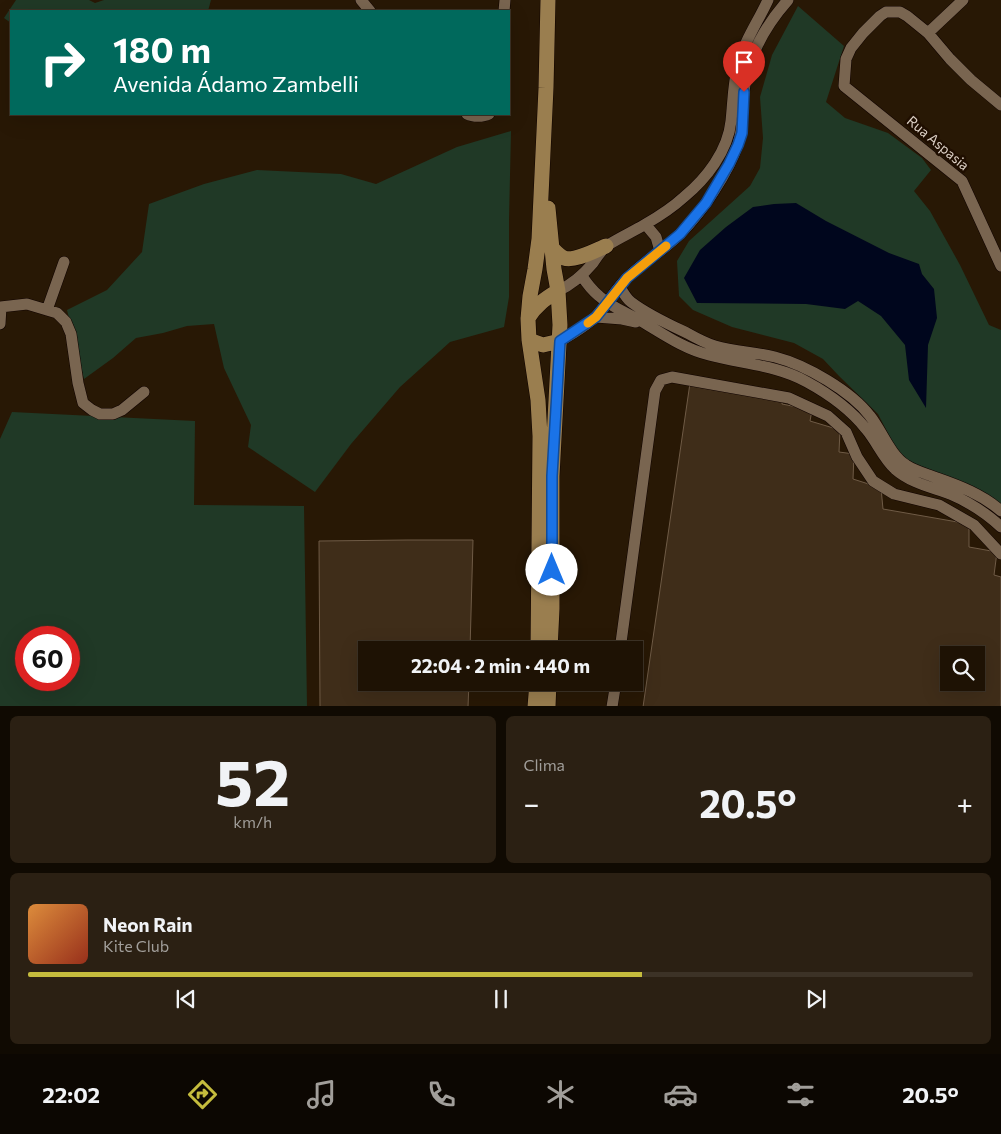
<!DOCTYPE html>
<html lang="pt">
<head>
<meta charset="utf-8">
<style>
  body { margin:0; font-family:Commissioner,sans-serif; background:#2b2013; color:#f1f3f6; height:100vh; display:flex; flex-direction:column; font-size:19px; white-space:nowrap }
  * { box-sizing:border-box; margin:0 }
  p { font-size:16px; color:#a19e9a }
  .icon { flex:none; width:28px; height:28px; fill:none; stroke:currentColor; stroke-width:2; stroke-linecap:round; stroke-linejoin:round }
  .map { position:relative; height:706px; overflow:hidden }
  .side { display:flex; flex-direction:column; gap:10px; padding:10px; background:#100a02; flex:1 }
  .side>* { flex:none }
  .top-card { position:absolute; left:10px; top:10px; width:500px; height:105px; border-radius:0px; box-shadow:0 5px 20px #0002,0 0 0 1px #3c3226; background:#00695c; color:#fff; overflow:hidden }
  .tools { position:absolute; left:940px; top:646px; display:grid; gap:10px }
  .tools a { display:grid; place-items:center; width:45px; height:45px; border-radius:0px; background:#1e1204; box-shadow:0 5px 20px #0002,0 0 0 1px #3c3226; font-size:25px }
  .speed { position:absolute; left:15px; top:626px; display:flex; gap:10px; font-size:25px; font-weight:700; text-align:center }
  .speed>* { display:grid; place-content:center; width:65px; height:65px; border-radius:50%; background:#1e1204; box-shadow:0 5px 20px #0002,0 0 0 1px #3c3226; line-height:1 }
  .speed .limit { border:8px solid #d22; background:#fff; color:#111 }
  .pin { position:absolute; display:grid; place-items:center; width:42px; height:42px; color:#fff; margin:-51px -21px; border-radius:50% 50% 50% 0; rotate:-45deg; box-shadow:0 0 5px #0007 }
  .pin .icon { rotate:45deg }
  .me { position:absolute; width:55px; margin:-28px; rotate:0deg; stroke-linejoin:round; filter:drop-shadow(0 0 4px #0008) }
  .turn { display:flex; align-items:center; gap:18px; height:105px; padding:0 20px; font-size:22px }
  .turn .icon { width:65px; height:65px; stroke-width:2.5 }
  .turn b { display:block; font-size:35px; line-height:42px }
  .big { font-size:38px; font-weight:700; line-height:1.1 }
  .side .widget { flex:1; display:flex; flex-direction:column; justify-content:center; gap:8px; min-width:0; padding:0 18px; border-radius:8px; background:#2b2013 }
  .side .dial { align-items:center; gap:0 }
  .dial b { font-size:65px; line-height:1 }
  .song { display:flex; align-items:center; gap:15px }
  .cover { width:60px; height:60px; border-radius:8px; background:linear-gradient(135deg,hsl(30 70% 55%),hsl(10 70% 35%)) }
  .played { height:5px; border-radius:2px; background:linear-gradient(90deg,#c5bc3d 65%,#3c3226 65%) }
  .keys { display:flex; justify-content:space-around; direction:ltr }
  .heat { display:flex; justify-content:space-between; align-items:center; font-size:28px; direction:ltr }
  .side .tiles { flex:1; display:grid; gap:10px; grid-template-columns:1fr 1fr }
  .widget:last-child { grid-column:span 2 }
  .trip { position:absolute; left:358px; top:641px; width:285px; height:50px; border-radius:0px; background:#1e1204; box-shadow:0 5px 20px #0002,0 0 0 1px #3c3226; font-weight:700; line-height:50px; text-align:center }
  .dock { display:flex; height:80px; justify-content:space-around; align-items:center; background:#0c0702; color:#a19e9a }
  .dock .icon { width:35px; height:35px }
  .dock .active { color:#c5bc3d }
  .dock b { font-size:22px; color:#f1f3f6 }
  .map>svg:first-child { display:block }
  .green { fill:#203926; fill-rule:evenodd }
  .water { fill:#00061d }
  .building { fill:#3f2d19; stroke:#6f5b46; fill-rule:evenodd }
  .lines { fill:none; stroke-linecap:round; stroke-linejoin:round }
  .minor-casing { stroke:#100300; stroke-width:12 }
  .major-casing { stroke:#100300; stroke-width:16 }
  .minor { stroke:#796550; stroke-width:11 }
  .major { stroke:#9a7e4f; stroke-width:15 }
  .route-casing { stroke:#114b97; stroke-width:12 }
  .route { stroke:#1a73e8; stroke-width:9 }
  .slow { stroke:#f59e0b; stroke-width:9 }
  .labels { text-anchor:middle; stroke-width:5; stroke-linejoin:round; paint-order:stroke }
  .street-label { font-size:14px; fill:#dbcfc4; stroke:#1f0e00 }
</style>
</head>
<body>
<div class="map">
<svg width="1001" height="707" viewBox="0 0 1001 707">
  <rect width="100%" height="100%" fill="#281805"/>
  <!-- green -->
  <path class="green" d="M16,0H89L95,3L104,0H211L208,11H11V23L4,18Z
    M798,6L844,46L826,102L845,118L888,133L922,158L931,170L914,191L930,211L960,265L989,325L1001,330V507L934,471L907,461L893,443L878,414L839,376L823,359L794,343L732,327L693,310L679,296L677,261L689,241L750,186L760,168L763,138L760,97L772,55Z
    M511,131L509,220V297L504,327L450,342L400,387L351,444L315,492L248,447L251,425L224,368L214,324L187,326L163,333L136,338L113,358L84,379L67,310L107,290L142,252L149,204L204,184L257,170L341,174L376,184L457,147Z
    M12,412L195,421L194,505L304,506L307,706L0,707V439ZM26,638H69V680H26Z"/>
  <!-- water -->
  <path class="water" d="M796,203L826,221L889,253L919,264L922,274L934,289L937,318L928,345L926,408L909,380L905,345L881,316L858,301L845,309L806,304L697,303L684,278L700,250L726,227L753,207L774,204Z"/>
  <!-- building -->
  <path class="building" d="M690,383L782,400V404L812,410L810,421L840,430L839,452L854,454L853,479L881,488L883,509L969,524V547L997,552L994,575L1001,577V707H643ZM949,655H976V682H949Z
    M407,540H473L470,650H366V682H469L468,707H320L319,541Z"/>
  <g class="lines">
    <defs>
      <path id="minor" d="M361,0L370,11
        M504,11L505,0
        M928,33L963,0
        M1001,105L971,80L950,59L928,33L907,16L900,12H886L880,16L863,33L851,48L846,59L844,86L962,181L1001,266
        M467,114C473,117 483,117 489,114
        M646,225L656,237L660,251
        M582,276C587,284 592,290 599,296C611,307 627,313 641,321C663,334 684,349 709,355C742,364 777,365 807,382C829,394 851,410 866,429C877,442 883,458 895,469C911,483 931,487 950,494C969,502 986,513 1001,527
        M620,287C623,292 626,298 631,302C648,315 668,324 687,333C696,338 705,343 715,346C734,352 755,352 775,357C806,365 851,391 870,416C882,431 890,455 906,465C915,471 927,474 937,478C960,486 983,495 1001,511
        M558,291C573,284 583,275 593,263C597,257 602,249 608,245C619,238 632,232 644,225C658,217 672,208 684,197C706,179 728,151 731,121C733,103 733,83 738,65C744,41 758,22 768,0
        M0,307L27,304L57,313L66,322L71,334L78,383L83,403L92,410L100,414H113L122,410L144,392
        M47,310L64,262
        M596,317L622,319L636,322
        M0,324L1,307
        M560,341C572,334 587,326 597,315C608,304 616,288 628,277C645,261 665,249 681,233C703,211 728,173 738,144C744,127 742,109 744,91C748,57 765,26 788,0
        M620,650L655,391L661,380L672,377L789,398L828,416L846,432L857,457L873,481L894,494L939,505L974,525L1001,554
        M612,707L616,682"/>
      <path id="major" d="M548,208L554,269L558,291L560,325L552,476V609L550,650
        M552,248C556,252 559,256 564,258C574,262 596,250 606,246
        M528,318C536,305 546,298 558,291
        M529,340L543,345L560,341
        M538,650L540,436L538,400L529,340L528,319L530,296L535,269L539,239L546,88L548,0
        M535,707L537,682
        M548,707L549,682"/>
    </defs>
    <!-- minor casing -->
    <use href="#minor" class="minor-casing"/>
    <!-- major casing -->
    <use href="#major" class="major-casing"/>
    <!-- minor -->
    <use href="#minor" class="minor"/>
    <!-- major -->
    <use href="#major" class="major"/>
  </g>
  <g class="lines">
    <defs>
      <path id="route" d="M552,570V476L560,341L596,317L627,278L680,234L706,203L729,164L738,145L742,133L744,92"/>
    </defs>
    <!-- route casing -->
    <use href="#route" class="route-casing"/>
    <!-- route -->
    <use href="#route" class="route"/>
    <!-- slow -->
    <path class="slow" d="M588,323L596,317L627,278L666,246"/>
  </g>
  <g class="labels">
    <!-- street labels -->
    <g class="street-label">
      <text transform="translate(938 143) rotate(40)" y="5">Rua Aspasia</text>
    </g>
  </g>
</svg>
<div class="tools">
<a><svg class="icon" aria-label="search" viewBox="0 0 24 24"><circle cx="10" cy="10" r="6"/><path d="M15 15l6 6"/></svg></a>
</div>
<div class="speed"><div class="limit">60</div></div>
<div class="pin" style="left:744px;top:92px;background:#d93025"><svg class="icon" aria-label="arrive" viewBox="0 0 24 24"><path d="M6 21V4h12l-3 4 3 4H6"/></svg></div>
<svg class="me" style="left:552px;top:570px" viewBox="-20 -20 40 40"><circle r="19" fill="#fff"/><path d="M0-13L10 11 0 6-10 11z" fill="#1a73e8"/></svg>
<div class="trip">22:04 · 2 min · 440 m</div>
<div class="top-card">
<div class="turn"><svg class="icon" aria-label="right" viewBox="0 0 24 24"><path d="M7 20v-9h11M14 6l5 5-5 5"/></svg><div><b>180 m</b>Avenida Ádamo Zambelli</div></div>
</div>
</div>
<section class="side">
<div class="tiles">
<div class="widget dial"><b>52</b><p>km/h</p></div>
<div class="widget"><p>Clima</p>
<div class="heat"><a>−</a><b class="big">20.5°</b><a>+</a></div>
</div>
<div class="widget">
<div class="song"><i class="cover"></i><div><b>Neon Rain</b><p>Kite Club</p></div></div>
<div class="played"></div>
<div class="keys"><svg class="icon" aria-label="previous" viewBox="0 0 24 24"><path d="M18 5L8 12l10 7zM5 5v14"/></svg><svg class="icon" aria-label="pause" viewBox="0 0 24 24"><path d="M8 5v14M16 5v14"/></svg><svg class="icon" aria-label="next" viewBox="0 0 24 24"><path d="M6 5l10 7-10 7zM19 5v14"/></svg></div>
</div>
</div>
</section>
<nav class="dock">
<b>22:02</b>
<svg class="icon active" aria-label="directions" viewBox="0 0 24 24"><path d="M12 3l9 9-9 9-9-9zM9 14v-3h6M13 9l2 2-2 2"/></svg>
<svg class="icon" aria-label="music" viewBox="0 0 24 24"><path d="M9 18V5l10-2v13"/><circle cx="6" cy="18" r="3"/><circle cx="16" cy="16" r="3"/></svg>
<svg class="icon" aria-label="phone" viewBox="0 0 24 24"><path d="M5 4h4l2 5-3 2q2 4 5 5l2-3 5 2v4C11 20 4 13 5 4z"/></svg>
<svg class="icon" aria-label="climate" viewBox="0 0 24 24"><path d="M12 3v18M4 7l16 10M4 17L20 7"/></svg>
<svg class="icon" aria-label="car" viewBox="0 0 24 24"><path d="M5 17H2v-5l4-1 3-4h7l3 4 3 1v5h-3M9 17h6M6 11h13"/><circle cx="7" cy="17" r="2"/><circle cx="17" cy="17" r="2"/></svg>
<svg class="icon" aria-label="filters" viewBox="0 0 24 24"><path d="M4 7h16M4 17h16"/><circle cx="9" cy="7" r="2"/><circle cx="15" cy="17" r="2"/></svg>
<b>20.5°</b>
</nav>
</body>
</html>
